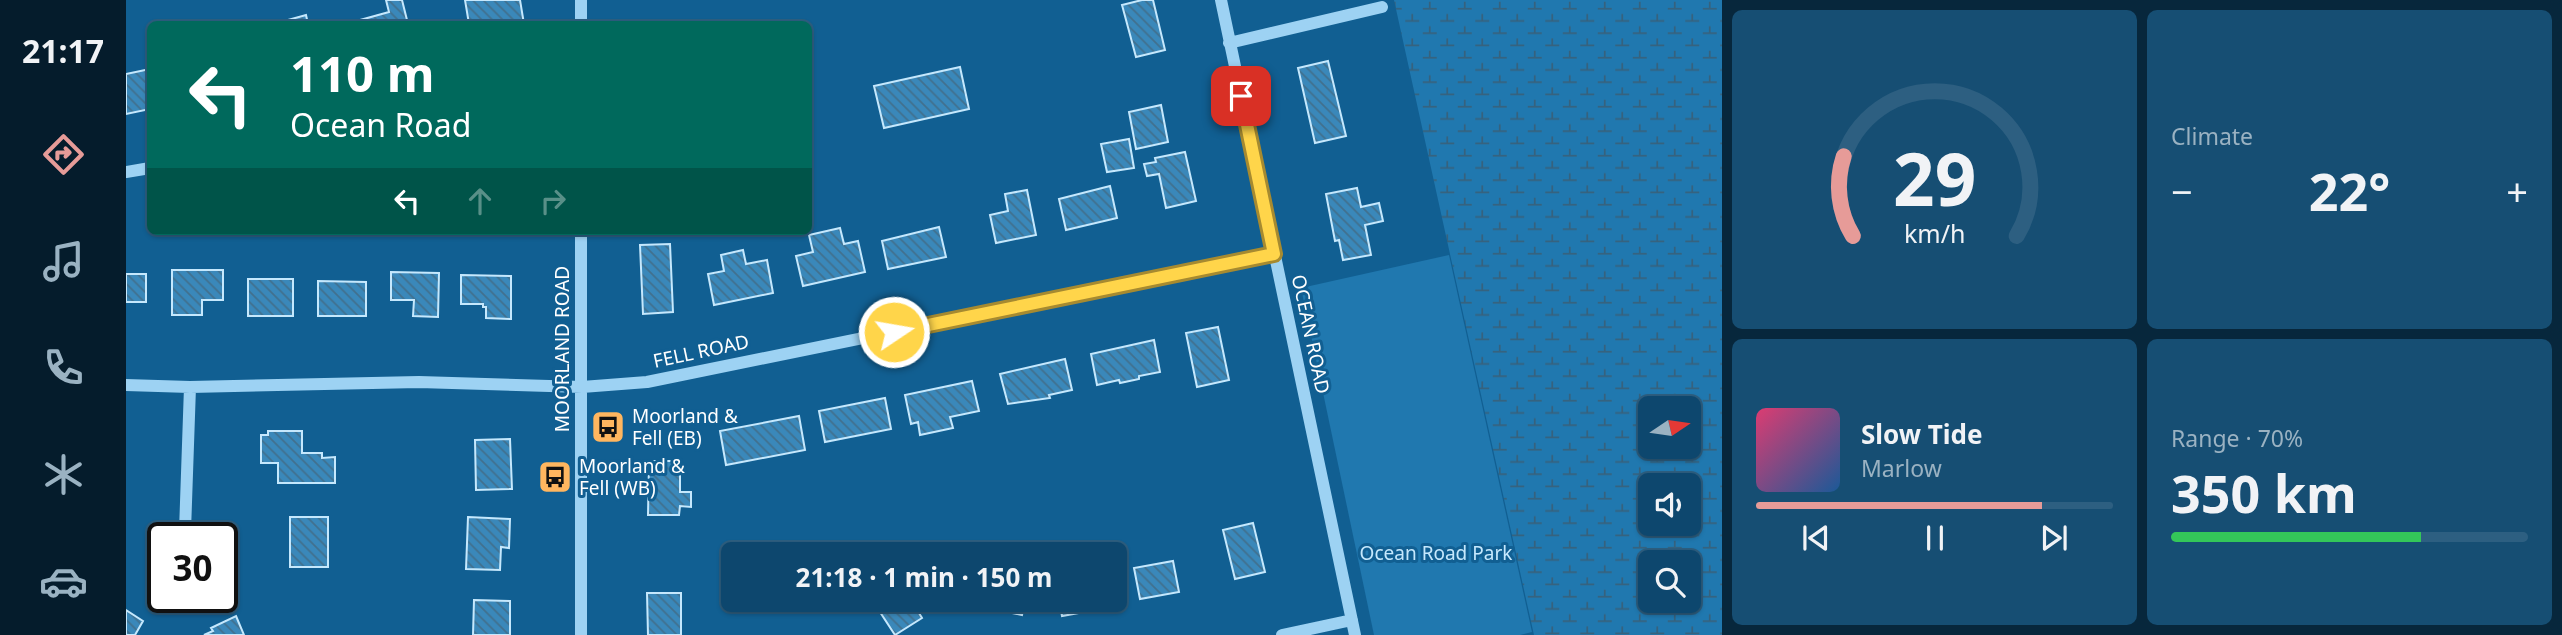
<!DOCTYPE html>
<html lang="en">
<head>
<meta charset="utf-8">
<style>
  body { margin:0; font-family:"Noto Sans",sans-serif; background:#164e73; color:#f1f3f6; height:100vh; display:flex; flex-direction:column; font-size:26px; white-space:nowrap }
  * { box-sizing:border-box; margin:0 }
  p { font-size:23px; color:#9ab2c2 }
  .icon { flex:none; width:38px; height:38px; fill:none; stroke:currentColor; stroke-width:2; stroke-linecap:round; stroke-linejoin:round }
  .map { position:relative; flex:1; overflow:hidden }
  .sheet { display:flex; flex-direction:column; gap:10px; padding:10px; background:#07273c; width:840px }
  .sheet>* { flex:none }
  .guide { position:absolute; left:21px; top:21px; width:665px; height:214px; border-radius:10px; box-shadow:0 2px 5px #0004,0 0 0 2px #2d5f81; background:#00695c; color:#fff; overflow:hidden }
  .needle { width:46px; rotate:77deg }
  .buttons { position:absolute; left:1512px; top:396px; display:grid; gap:14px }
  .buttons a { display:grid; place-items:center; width:63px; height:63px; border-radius:10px; background:#0d476e; box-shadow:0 2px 5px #0004,0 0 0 2px #2d5f81; font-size:35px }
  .speed { position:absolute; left:21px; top:522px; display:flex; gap:14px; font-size:35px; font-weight:700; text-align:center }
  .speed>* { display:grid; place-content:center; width:91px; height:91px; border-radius:50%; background:#0d476e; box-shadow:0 2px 5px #0004,0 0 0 2px #2d5f81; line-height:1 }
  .speed .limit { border:4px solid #111; border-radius:10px; background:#fff; color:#111 }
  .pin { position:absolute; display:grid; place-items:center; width:60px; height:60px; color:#fff; margin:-30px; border-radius:14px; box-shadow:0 4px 10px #0006 }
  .me { position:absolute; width:77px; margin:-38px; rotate:78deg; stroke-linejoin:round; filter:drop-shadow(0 0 5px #0008) }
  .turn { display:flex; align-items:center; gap:24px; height:147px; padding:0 28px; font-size:32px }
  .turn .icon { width:91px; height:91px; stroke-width:2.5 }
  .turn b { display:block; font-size:49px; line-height:60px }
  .lanes { display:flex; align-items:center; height:66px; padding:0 28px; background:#0003; justify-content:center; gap:35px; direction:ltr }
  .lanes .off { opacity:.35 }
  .big { font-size:52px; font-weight:700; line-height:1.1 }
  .sheet .widget { flex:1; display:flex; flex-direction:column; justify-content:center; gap:10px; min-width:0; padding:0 24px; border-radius:10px; background:#164e73 }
  .sheet .dial { align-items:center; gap:0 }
  .dial svg { height:182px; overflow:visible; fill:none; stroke:#2d5f81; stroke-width:7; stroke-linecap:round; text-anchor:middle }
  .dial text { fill:#f1f3f6; stroke:none }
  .song { display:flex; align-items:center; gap:21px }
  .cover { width:84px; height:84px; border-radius:10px; background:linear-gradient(135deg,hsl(340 70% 55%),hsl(210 70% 35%)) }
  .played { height:7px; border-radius:4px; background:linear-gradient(90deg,#e69b98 80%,#2d5f81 80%) }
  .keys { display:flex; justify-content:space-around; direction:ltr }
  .heat { display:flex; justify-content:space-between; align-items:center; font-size:38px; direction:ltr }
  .charge { height:10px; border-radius:5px; background:linear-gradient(90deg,#34c759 70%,#2d5f81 0) }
  .sheet .tiles { flex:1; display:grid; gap:10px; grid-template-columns:repeat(2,1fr) }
  .trip { position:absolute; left:595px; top:542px; width:406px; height:70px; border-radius:10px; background:#0d476e; box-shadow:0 2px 5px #0004,0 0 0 2px #2d5f81; font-weight:700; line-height:70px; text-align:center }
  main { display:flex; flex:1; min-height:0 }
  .tabs { display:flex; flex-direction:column; width:126px; justify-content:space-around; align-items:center; background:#051c2c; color:#9ab2c2 }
  .tabs .icon { width:49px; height:49px }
  .tabs .current { color:#e69b98 }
  .tabs b { font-size:32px; color:#f1f3f6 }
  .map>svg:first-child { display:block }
  .wetland { fill:url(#wetland-marsh); fill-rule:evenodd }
  .park { fill:#2078af }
  .building { fill:url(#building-back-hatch); stroke:#c5e8fd; stroke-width:2 }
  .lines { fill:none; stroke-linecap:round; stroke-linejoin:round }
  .minor { stroke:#9dd2f3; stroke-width:12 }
  .route-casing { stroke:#a68a30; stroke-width:18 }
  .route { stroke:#ffd54a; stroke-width:12 }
  .labels { text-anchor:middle; stroke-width:6; stroke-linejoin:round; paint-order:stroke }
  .street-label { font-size:19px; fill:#fff; stroke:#115f92 }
  .poi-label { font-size:19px; fill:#fff; stroke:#115f92; text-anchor:start }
  .park-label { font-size:19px; fill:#c5e8fd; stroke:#115f92 }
</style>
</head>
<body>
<main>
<nav class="tabs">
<b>21:17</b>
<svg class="icon current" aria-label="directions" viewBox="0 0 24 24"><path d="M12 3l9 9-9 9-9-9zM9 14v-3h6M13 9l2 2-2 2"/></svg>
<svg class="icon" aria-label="music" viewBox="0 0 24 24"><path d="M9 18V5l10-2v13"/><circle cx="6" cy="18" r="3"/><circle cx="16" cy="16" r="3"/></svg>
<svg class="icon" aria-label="phone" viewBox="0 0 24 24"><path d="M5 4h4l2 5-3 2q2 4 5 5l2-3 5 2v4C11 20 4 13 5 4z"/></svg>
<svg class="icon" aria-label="climate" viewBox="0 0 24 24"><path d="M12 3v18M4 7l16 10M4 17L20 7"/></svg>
<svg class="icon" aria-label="car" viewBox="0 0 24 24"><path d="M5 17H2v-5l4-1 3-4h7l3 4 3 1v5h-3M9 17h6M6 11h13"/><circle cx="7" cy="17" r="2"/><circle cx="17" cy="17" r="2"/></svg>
</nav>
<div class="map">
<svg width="1596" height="635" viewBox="0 0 1596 635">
  <defs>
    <pattern id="wetland-marsh" width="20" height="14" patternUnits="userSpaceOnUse" patternTransform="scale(1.75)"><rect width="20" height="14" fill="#2078af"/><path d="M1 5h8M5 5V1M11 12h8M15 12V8" fill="none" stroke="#36627e"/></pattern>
    <pattern id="building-back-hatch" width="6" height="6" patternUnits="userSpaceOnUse" patternTransform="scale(1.75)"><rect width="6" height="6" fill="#3a88ba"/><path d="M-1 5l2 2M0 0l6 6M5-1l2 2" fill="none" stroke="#41708e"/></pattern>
  </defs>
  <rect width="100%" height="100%" fill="#115f92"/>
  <!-- wetland -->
  <path class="wetland" d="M1268,0H1596V635H1408ZM1524,408H1563V446H1524ZM1524,485H1563V523H1524ZM1524,562H1563V600H1524Z"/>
  <!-- park -->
  <path class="park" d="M1323,255L1406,632L1394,635H1248L1175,288Z"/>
  <!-- building -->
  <path class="building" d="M260,0H276L282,24H228L227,22L263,12Z
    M339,0H394L398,24H343Z
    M1016,0H1027L1039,50L1010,57L996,5Z
    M180,15L182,24H163L162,20Z
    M1202,61L1220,136L1189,143L1172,68Z
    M834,67L843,109L758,128L748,86Z
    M24,69V109L0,114V74Z
    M1035,105L1042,142L1010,149L1003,112Z
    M1003,139L1008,168L981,172L975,144Z
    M1059,152L1070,201L1040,208L1033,174L1021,176L1018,164L1030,162L1029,158Z
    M984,186L991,218L940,230L933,199Z
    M1231,188L1235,207L1253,203L1257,221L1239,225L1245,255L1217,260L1213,240L1209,241L1200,194Z
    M901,190L910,235L870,243L864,215L882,211L879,194Z
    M813,227L820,257L762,269L756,241Z
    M714,228L718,244L732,241L739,272L677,286L670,256L687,252L683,235Z
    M544,244L547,312L517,314L514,245Z
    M617,250L620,264L641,260L647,293L588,305L582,274L598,271L595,255Z
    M46,270H97V300H76V315H46Z
    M265,272L313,273L312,317L287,316L288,300H265Z
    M0,274H20V302H0Z
    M335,275L385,276V319L360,318V307H357V304H335Z
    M122,279H167V316H122Z
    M192,281L240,282V316H192Z
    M1092,327L1103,380L1071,387L1060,333Z
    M1028,340L1034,372L1013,376V379L994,383L993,380L971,385L965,354Z
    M939,359L946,390L923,395L924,398L882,404L874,374Z
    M846,381L853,411L824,417L827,428L794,435L792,422L785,424L779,395Z
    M759,398L765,429L699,442L693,411Z
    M673,416L679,450L600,465L594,431Z
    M142,431H176V453H196V458L209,457V483H152V463H135V435H142Z
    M384,439L386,489L350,490L349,440Z
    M523,461H554V492H565V507L554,506L553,515H522Z
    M164,517H202V567H164Z
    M342,517L384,519L383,548L375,547L374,570L340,569Z
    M1127,523L1139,572L1109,579L1097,530Z
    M1047,561L1053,592L1014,599L1008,568Z
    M521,593H555V635H522Z
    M348,600L384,601V635H347Z
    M765,600H785L796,618L769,635L752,609Z
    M843,600H899L896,615L842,604Z
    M933,600H973L975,609L936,616Z
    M0,610L17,621L9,635H0Z
    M110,616L118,635H78L87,631L85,628Z"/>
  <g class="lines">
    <!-- minor -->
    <path class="minor" d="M1095,0L1229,635
      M455,24V0
      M1103,43L1256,7
      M0,172L24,168
      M0,385L64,387L293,382L456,387L521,382L1148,254
      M59,531L64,387
      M455,635V231
      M1156,635L1226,620"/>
  </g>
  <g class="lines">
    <defs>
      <path id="route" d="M768,332L1148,254L1115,96"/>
    </defs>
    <!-- route casing -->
    <use href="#route" class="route-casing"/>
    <!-- route -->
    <use href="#route" class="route"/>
  </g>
  <!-- icons -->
  <defs>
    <symbol id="bus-square" viewBox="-11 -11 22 22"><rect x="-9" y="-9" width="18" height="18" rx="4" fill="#ffb65f" stroke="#115f92"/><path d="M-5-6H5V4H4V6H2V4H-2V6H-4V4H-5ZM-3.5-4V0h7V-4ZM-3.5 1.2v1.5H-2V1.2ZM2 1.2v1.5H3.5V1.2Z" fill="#111"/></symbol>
  </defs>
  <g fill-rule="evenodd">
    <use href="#bus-square" x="463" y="408" width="38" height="38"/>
    <use href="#bus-square" x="410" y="458" width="38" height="38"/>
  </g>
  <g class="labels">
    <!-- street labels -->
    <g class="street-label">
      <text transform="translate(1185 334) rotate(78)" y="7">OCEAN ROAD</text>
      <text transform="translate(436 349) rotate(-90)" y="7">MOORLAND ROAD</text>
      <text transform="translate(575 351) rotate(-12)" y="7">FELL ROAD</text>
    </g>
    <!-- poi labels -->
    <g class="poi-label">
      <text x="506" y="423">Moorland &amp;<tspan x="506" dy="22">Fell (EB)</tspan></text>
      <text x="453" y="473">Moorland &amp;<tspan x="453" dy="22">Fell (WB)</tspan></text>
    </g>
    <!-- park labels -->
    <g class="park-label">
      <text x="1310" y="560">Ocean Road Park</text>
    </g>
  </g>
</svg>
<div class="buttons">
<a><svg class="needle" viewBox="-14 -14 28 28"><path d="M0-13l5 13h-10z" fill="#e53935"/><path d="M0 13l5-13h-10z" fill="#9ab2c2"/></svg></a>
<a><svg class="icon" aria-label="sound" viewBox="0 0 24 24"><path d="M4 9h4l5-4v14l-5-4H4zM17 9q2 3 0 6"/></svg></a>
<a><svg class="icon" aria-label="search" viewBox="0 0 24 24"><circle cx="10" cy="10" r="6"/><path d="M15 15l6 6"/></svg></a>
</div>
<div class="speed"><div class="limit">30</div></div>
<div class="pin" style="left:1115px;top:96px;background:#d93025"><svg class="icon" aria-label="arrive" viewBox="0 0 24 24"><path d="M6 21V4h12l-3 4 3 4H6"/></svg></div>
<svg class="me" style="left:768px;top:332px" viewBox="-20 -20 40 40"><circle r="17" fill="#ffd54a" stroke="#fff" stroke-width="3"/><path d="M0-11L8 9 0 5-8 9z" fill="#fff"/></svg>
<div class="trip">21:18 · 1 min · 150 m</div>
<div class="guide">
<div class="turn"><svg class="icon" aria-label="left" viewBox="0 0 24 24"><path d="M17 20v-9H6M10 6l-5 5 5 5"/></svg><div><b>110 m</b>Ocean Road</div></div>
<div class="lanes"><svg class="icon" aria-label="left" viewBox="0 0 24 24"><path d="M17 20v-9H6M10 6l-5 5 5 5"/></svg><svg class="icon off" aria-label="ahead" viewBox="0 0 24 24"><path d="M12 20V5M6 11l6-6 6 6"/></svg><svg class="icon off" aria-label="right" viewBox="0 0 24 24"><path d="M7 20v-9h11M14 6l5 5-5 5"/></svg></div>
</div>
</div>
<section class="sheet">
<div class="tiles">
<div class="widget dial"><svg viewBox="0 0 100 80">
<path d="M14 69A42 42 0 1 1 86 69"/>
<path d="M14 69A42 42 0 0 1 10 34" stroke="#e69b98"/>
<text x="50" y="56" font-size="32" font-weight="700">29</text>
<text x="50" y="72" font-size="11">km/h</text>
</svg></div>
<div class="widget"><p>Climate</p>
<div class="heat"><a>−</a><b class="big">22°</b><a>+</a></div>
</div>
<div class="widget">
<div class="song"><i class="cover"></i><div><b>Slow Tide</b><p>Marlow</p></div></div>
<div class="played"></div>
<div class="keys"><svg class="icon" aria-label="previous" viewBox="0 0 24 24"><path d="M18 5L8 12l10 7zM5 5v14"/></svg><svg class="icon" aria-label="pause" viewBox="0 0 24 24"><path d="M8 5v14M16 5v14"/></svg><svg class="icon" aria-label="next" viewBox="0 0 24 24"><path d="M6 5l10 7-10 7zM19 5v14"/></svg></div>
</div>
<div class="widget"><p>Range · 70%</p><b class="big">350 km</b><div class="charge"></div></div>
</div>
</section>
</main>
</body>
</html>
